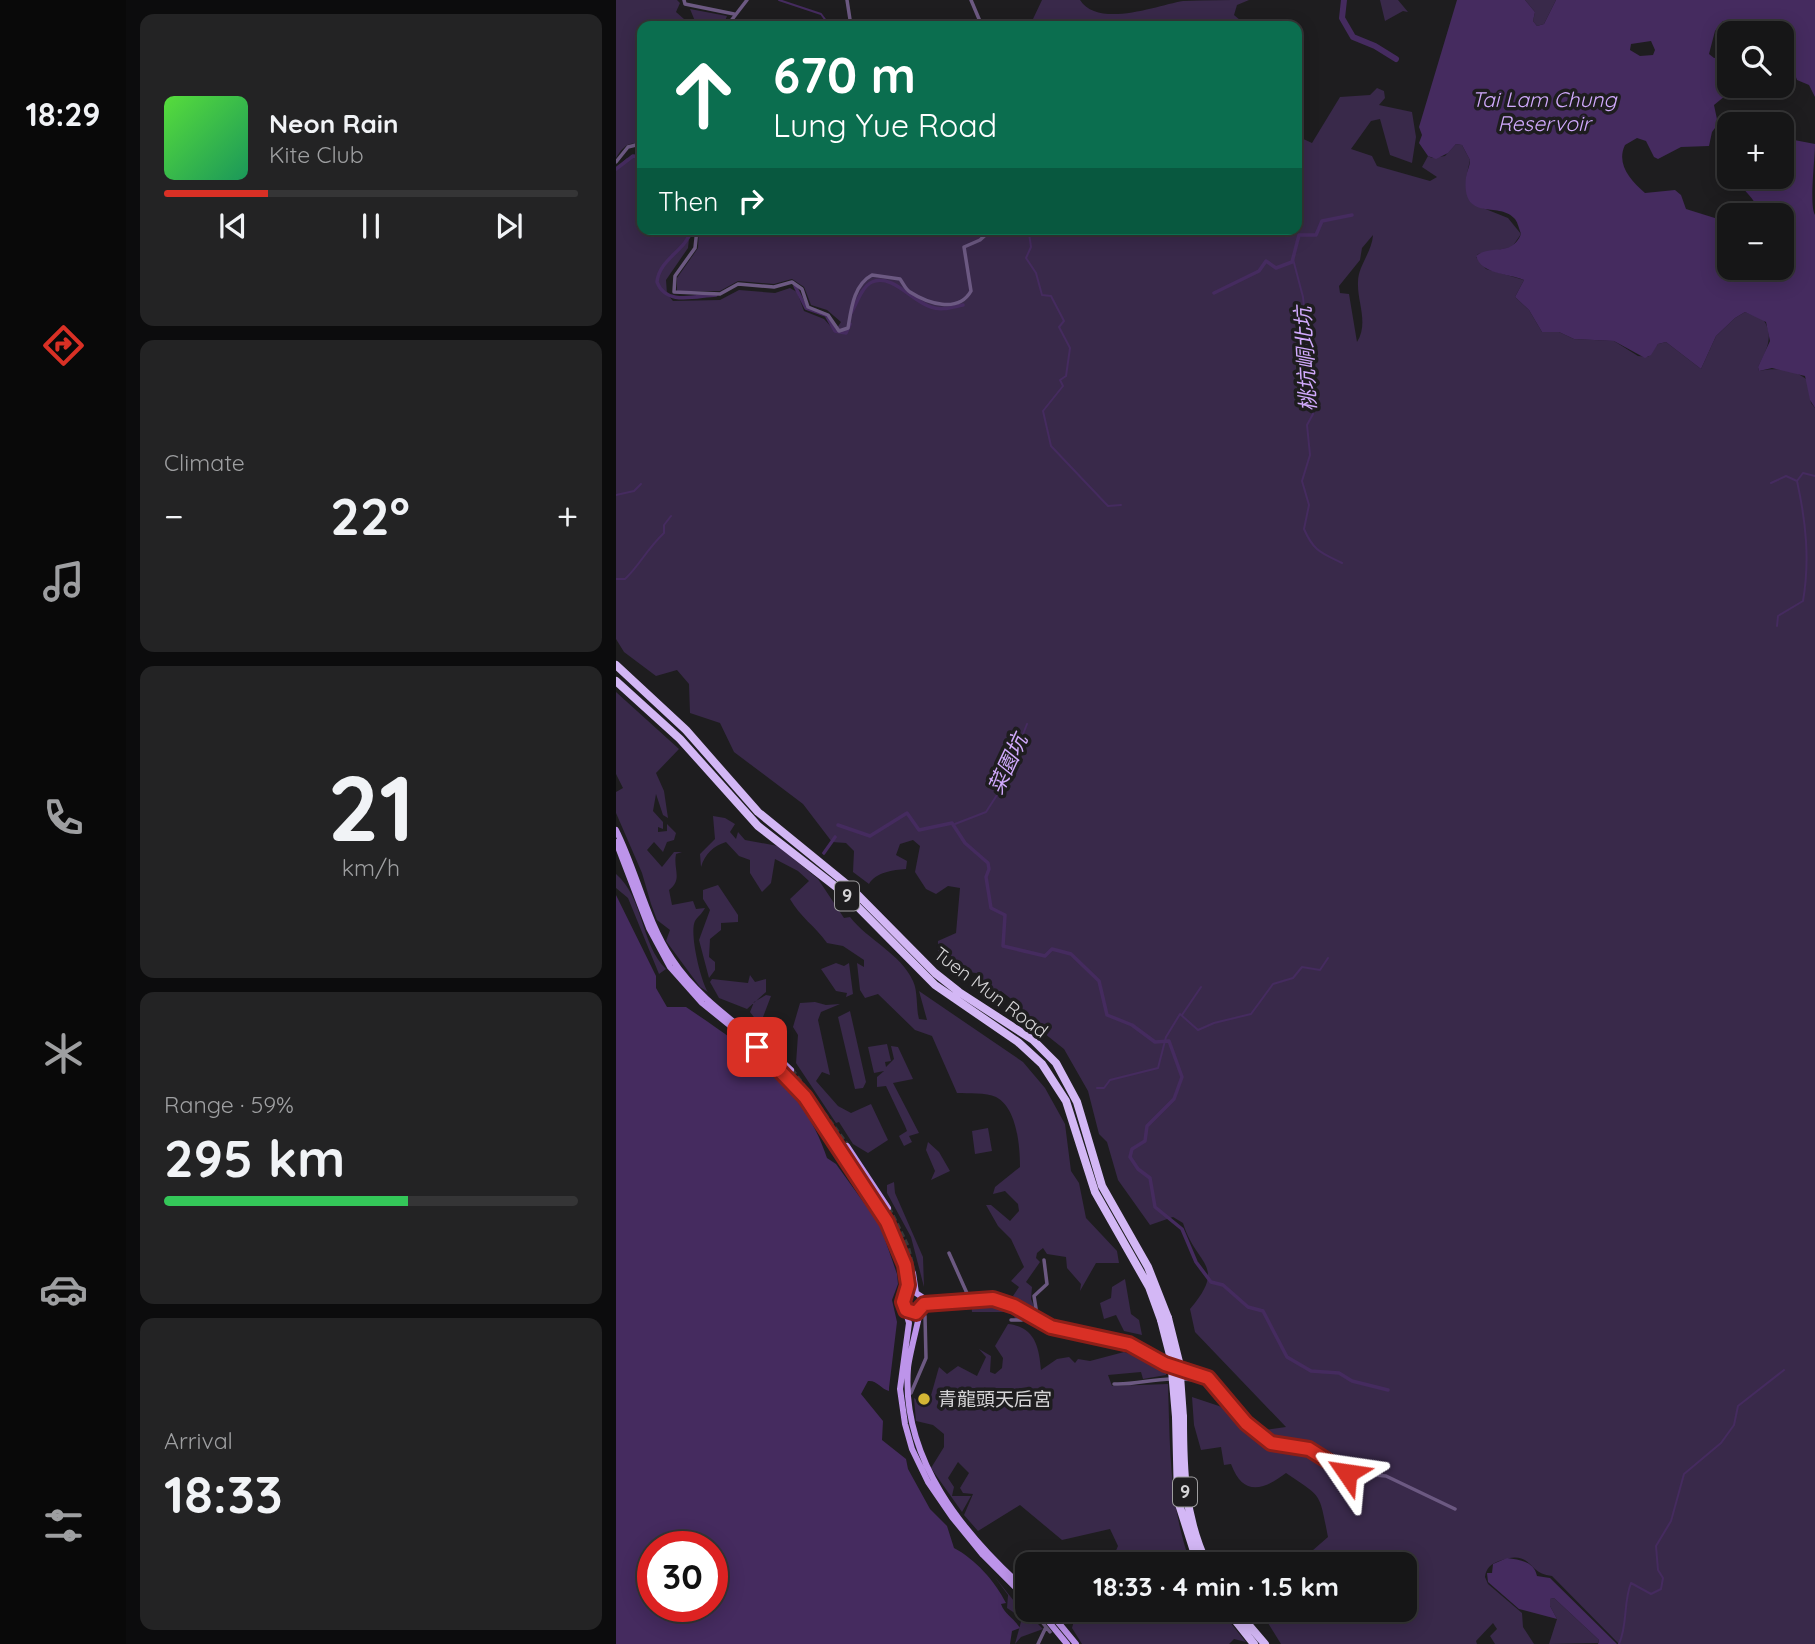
<!DOCTYPE html>
<html lang="en">
<head>
<meta charset="utf-8">
<style>
  body { margin:0; font-family:Quicksand,"Noto Sans TC",sans-serif; background:#232324; color:#f1f3f6; height:100vh; display:flex; flex-direction:column; font-size:26px; white-space:nowrap }
  * { box-sizing:border-box; margin:0 }
  p { font-size:23px; color:#9e9fa1 }
  .icon { flex:none; width:38px; height:38px; fill:none; stroke:currentColor; stroke-width:2; stroke-linecap:round; stroke-linejoin:round }
  .map { position:relative; flex:1; overflow:hidden }
  .side { display:flex; flex-direction:column; gap:14px; padding:14px; background:#0c0c0d; width:490px }
  .side>* { flex:none }
  .top-card { position:absolute; left:21px; top:21px; width:665px; height:214px; border-radius:14px; box-shadow:0 4px 18px #0003,0 0 0 2px #353536; background:#0b6e4f; color:#fff; overflow:hidden }
  .tools { position:absolute; left:1101px; top:21px; display:grid; gap:14px }
  .tools a { display:grid; place-items:center; width:77px; height:77px; border-radius:14px; background:#161617; box-shadow:0 4px 18px #0003,0 0 0 2px #353536; font-size:35px }
  .speed { position:absolute; left:21px; top:1531px; display:flex; gap:14px; font-size:35px; font-weight:700; text-align:center }
  .speed>* { display:grid; place-content:center; width:91px; height:91px; border-radius:50%; background:#161617; box-shadow:0 4px 18px #0003,0 0 0 2px #353536; line-height:1 }
  .speed .limit { border:10px solid #d22; background:#fff; color:#111 }
  .pin { position:absolute; display:grid; place-items:center; width:60px; height:60px; color:#fff; margin:-30px; border-radius:14px; box-shadow:0 4px 10px #0006 }
  .me { position:absolute; width:77px; margin:-38px; rotate:302deg; stroke-linejoin:round; filter:drop-shadow(0 0 5px #0008) }
  .turn { display:flex; align-items:center; gap:24px; height:147px; padding:0 21px; font-size:32px }
  .turn .icon { width:91px; height:91px; stroke-width:2.5 }
  .turn b { display:block; font-size:49px; line-height:60px }
  .then { display:flex; align-items:center; height:66px; padding:0 21px; background:#0003; gap:14px; font-size:26px }
  .big { font-size:52px; font-weight:700; line-height:1.1 }
  .side .widget { flex:1; display:flex; flex-direction:column; justify-content:center; gap:10px; min-width:0; padding:0 24px; border-radius:14px; background:#232324 }
  .side .dial { align-items:center; gap:0 }
  .dial b { font-size:91px; line-height:1 }
  .song { display:flex; align-items:center; gap:21px }
  .cover { width:84px; height:84px; border-radius:10px; background:linear-gradient(135deg,hsl(110 70% 55%),hsl(150 70% 35%)) }
  .played { height:7px; border-radius:4px; background:linear-gradient(90deg,#d93025 25%,#353536 25%) }
  .keys { display:flex; justify-content:space-around; direction:ltr }
  .heat { display:flex; justify-content:space-between; align-items:center; font-size:38px; direction:ltr }
  .charge { height:10px; border-radius:5px; background:linear-gradient(90deg,#34c759 59%,#353536 0) }
  .trip { position:absolute; left:399px; top:1552px; width:402px; height:70px; border-radius:14px; background:#161617; box-shadow:0 4px 18px #0003,0 0 0 2px #353536; font-weight:700; line-height:70px; text-align:center }
  main { display:flex; flex:1; min-height:0 }
  .tab-bar { display:flex; flex-direction:column; width:126px; justify-content:space-around; align-items:center; background:#090909; color:#9e9fa1 }
  .tab-bar .icon { width:49px; height:49px }
  .tab-bar .active { color:#d93025 }
  .tab-bar b { font-size:32px; color:#f1f3f6 }
  .map>svg:first-child { display:block }
  .green { fill:#39294a; fill-rule:evenodd }
  .water { fill:#452b5f; fill-rule:evenodd }
  .lines { fill:none; stroke-linecap:round; stroke-linejoin:round }
  .stream { stroke:#452b5f; stroke-width:2 }
  .canal { stroke:#452b5f; stroke-width:3.5 }
  .river { stroke:#452b5f; stroke-width:6 }
  .primary-tunnel { stroke:#39383a; stroke-width:6; stroke-dasharray:6 3; stroke-linecap:butt }
  .minor { stroke:#6c5982; stroke-width:3.5 }
  .tertiary { stroke:#6c5982; stroke-width:4.5 }
  .primary { stroke:#bd94ea; stroke-width:6 }
  .motorway { stroke:#d3b7f5; stroke-width:8 }
  .motorway-bridge { stroke:#d3b7f5; stroke-width:8 }
  .route-casing { stroke:#8d1f18; stroke-width:18 }
  .route { stroke:#d93025; stroke-width:12 }
  .poi-dot { fill:#d4b635; stroke:#1e1d1f; stroke-width:2.5 }
  .labels { text-anchor:middle; stroke-width:7; stroke-linejoin:round; paint-order:stroke }
  .shield { fill:#1e1d1f; stroke:#9e9d9f; stroke-width:2 }
  .shield-label { font-size:18px; font-weight:bold; fill:#d5d4d6 }
  .street-label { font-size:19px; fill:#d5d4d6; stroke:#1e1d1f }
  .poi-label { font-size:19px; fill:#d5d4d6; stroke:#1e1d1f; text-anchor:start }
  .water-label { font-size:21px; font-style:italic; fill:#d1aafd; stroke:#1e1d1f }
</style>
</head>
<body>
<main>
<nav class="tab-bar">
<b>18:29</b>
<svg class="icon active" aria-label="directions" viewBox="0 0 24 24"><path d="M12 3l9 9-9 9-9-9zM9 14v-3h6M13 9l2 2-2 2"/></svg>
<svg class="icon" aria-label="music" viewBox="0 0 24 24"><path d="M9 18V5l10-2v13"/><circle cx="6" cy="18" r="3"/><circle cx="16" cy="16" r="3"/></svg>
<svg class="icon" aria-label="phone" viewBox="0 0 24 24"><path d="M5 4h4l2 5-3 2q2 4 5 5l2-3 5 2v4C11 20 4 13 5 4z"/></svg>
<svg class="icon" aria-label="climate" viewBox="0 0 24 24"><path d="M12 3v18M4 7l16 10M4 17L20 7"/></svg>
<svg class="icon" aria-label="car" viewBox="0 0 24 24"><path d="M5 17H2v-5l4-1 3-4h7l3 4 3 1v5h-3M9 17h6M6 11h13"/><circle cx="7" cy="17" r="2"/><circle cx="17" cy="17" r="2"/></svg>
<svg class="icon" aria-label="filters" viewBox="0 0 24 24"><path d="M4 7h16M4 17h16"/><circle cx="9" cy="7" r="2"/><circle cx="15" cy="17" r="2"/></svg>
</nav>
<section class="side">
<div class="widget">
<div class="song"><i class="cover"></i><div><b>Neon Rain</b><p>Kite Club</p></div></div>
<div class="played"></div>
<div class="keys"><svg class="icon" aria-label="previous" viewBox="0 0 24 24"><path d="M18 5L8 12l10 7zM5 5v14"/></svg><svg class="icon" aria-label="pause" viewBox="0 0 24 24"><path d="M8 5v14M16 5v14"/></svg><svg class="icon" aria-label="next" viewBox="0 0 24 24"><path d="M6 5l10 7-10 7zM19 5v14"/></svg></div>
</div>
<div class="widget"><p>Climate</p>
<div class="heat"><a>−</a><b class="big">22°</b><a>+</a></div>
</div>
<div class="widget dial"><b>21</b><p>km/h</p></div>
<div class="widget"><p>Range · 59%</p><b class="big">295 km</b><div class="charge"></div></div>
<div class="widget"><p>Arrival</p><b class="big">18:33</b></div>
</section>
<div class="map">
<svg width="1199" height="1644" viewBox="0 0 1199 1644">
  <rect width="100%" height="100%" fill="#1e1d1f"/>
  <!-- green -->
  <path class="green" d="M0,0H61L64,3L60,12L76,26H26V146C14,139 6,148 0,158Z
    M426,0H464C483,29 542,5 567,1C588,0 612,0 633,0L621,5L618,15L631,26H422L417,19Z
    M764,0H782L792,12L787,11L769,21Z
    M909,0H940L928,24L921,26L917,21L919,12Z
    M74,9L111,16L107,26H81Z
    M761,88L768,91L769,98L763,105L796,112L800,137L796,163L774,155L764,119L755,121L735,149L756,156L761,166L814,181L821,177L806,167L812,156L816,158L829,156L840,144L846,145L854,160L850,178L857,204L892,218L905,234L896,247L862,254L860,257L870,269L908,280L899,297L913,310L926,332H943L958,339L998,341L1022,356L1032,357L1042,344L1050,342L1085,369L1100,336L1119,318L1129,312L1147,319C1159,336 1150,351 1142,367L1143,371C1158,368 1179,368 1191,380L1195,403L1199,408V1644H1003L936,1576C910,1574 917,1548 883,1561C875,1564 870,1568 869,1577L872,1584L906,1613L907,1627L918,1644H879L874,1636L881,1629L877,1623L860,1641L861,1644H665L644,1610H789V1564H681L712,1537C703,1492 707,1498 670,1473C646,1491 627,1496 615,1464L608,1465L605,1447L585,1450L578,1425L576,1397L603,1406L649,1430L670,1427L579,1332L574,1309C612,1264 580,1266 567,1223L557,1217L534,1225L502,1180L491,1142L483,1134L472,1091L448,1049L409,1018L399,1002L385,991L375,994L360,973L339,970L322,955V941L340,933L344,888L332,886L320,894L310,889L299,872L304,846L297,840L284,844L280,855L291,861L290,869C277,870 260,872 253,884L237,872L238,851L230,843L216,842L187,804L118,752L104,723L74,713L73,684L61,670L40,676L8,652L0,639V168L11,158H21L26,164V229H74L72,248L50,280L51,294L57,301L104,300L123,290L159,293L174,288L181,292L188,311L208,319L219,331L225,322L211,310L195,305L188,287L176,279L158,284L122,281L104,291H61V278L82,248L83,229H681V136L696,143L724,97L754,95ZM757,235C756,252 742,266 742,282C741,302 753,323 741,342L733,294L724,293L723,286L744,260L746,248Z
    M0,692L63,749L40,773L48,791L52,818L47,815L40,794L37,811L47,822V829L42,827V832L51,831V824L60,833L58,840L51,842L47,852L38,842L31,850L46,867L58,852H66L60,854C57,869 67,880 53,890L56,905L77,901L80,909L89,908C86,914 82,916 79,921C73,933 85,982 92,992L84,987L50,941L54,930L41,920L35,904L26,873L0,813V792L7,788L0,774Z
    M97,816L109,818L119,824L114,832L120,839L122,832L129,840L162,846L202,879L228,918L234,917C252,940 285,954 297,981C302,991 300,1008 303,1019L311,1020L303,991L407,1062L429,1088L449,1124L455,1171L463,1183L470,1218L501,1251L503,1263H480L464,1291L465,1284L451,1268L450,1257L431,1254L427,1248L421,1253L420,1258L424,1262L410,1282L416,1287L415,1299L421,1314L414,1312L397,1296L403,1287L395,1281L408,1267L395,1239L382,1226L370,1205H375L394,1221L403,1211L402,1204L389,1191L377,1194L379,1187L404,1167C404,1146 401,1108 380,1097C370,1092 352,1094 341,1093L316,1036L299,1030L262,994L249,998L244,990L241,963L248,967V960L227,946L211,943C199,926 184,917 174,899L193,881L182,871L159,859L155,883L146,892L134,873V860L123,856L110,842C97,846 89,854 85,867L84,854L99,839Z
    M0,874C28,898 24,943 50,969L43,974L12,898L0,888Z
    M102,885L122,915V922L105,923V930L94,939L93,957L99,962V970L93,978L83,940L94,910L87,899V890Z
    M220,963L228,966L233,963L237,994L230,997L231,993L220,991L205,969Z
    M134,975L139,982L150,979V992L131,1009L103,998L94,982L96,979L132,983Z
    M150,995L155,996L144,1025L134,1012L138,1002Z
    M199,1002L210,1005L224,1004L205,1012L202,1020L214,1075L206,1072L200,1081L222,1106L235,1113L255,1104L272,1140L252,1153L237,1144L223,1122L220,1123L180,1063L182,1035L177,1027L184,1003Z
    M234,1011L250,1082L247,1088L239,1089L222,1017Z
    M271,1044L275,1061L269,1062L270,1067L278,1059L275,1046L282,1047L297,1079L277,1083L303,1133L293,1136L296,1142L288,1146L283,1136L291,1131L289,1126L270,1086L261,1087V1077L268,1071L258,1073L252,1047Z
    M372,1128L376,1151L359,1154L356,1131Z
    M312,1142L323,1152L334,1171L315,1180L319,1171L310,1150Z
    M278,1182L279,1193L307,1257L308,1287L295,1237L271,1193V1185Z
    M509,1279L515,1314L523,1320L526,1335L508,1331L500,1315L488,1319L484,1303L495,1298L496,1287Z
    M372,1301L395,1307L409,1317L399,1319L397,1312H356L355,1303Z
    M392,1324C419,1327 423,1347 425,1370L441,1359L453,1357L459,1363L462,1359L474,1361L508,1352L550,1368V1375L527,1379L525,1372L492,1375L496,1386L552,1384C554,1445 553,1507 575,1564H494L502,1546L494,1529L446,1540L404,1505L362,1531L348,1515L357,1494L347,1493L344,1488L353,1473L342,1462L332,1478L338,1487L336,1496H355L346,1512L315,1468L328,1447V1434L317,1425L300,1421L298,1398L308,1405L314,1399L323,1367L331,1374L342,1366L361,1376L370,1357L363,1349L375,1356L374,1372L379,1374L386,1368L387,1358L379,1346Z
    M378,1576L402,1606L425,1622L422,1624L427,1629L405,1637L399,1644L406,1618L391,1608L392,1595Z
    M938,1598L983,1640L982,1643L933,1644L941,1619L934,1606V1599Z
    M461,1610H604L630,1642L618,1639L613,1644H466L456,1628Z"/>
  <!-- water -->
  <path class="water" d="M841,0H909L919,12L917,21L921,26L928,24L940,0H1199V97L1193,85L1181,80L1177,69L1166,62V33H1130L1107,21L1099,31L1093,54L1098,58L1113,55V86H1128L1115,91L1098,105L1102,124L1096,132L1093,146L1065,147L1042,159L1038,157L1030,141L1021,138L1009,145C1000,164 1014,180 1029,193L1059,190L1065,195L1070,209L1102,219L1113,216V268H1166V215H1136L1140,211C1141,196 1124,192 1123,178H1168L1177,162L1172,148L1173,139L1199,144C1199,160 1193,205 1199,215V408L1194,400L1189,376L1156,368L1143,371L1142,367L1154,341L1150,322L1129,312L1119,318L1100,336L1085,369L1050,342L1042,344L1035,355L1029,358L998,341L958,339L943,332H926L913,310L899,297L908,280C892,273 866,275 860,256C875,244 896,257 905,234C903,229 902,223 899,219C884,200 845,224 850,177C851,171 854,166 854,160L846,145L840,144L832,153L820,159L812,156L803,143L806,135L803,127ZM1035,41L1039,50L1037,55L1024,56L1014,50L1015,44Z
    M0,895L40,976V988L51,1007H70C129,1047 188,1086 211,1158L220,1164L264,1225L281,1274L282,1284L276,1300L281,1322L273,1388V1391C265,1389 261,1380 252,1381L245,1394L267,1421L266,1440L290,1459L292,1469L314,1509L331,1526L338,1548C359,1559 379,1581 390,1603L385,1604C389,1615 397,1617 404,1628L396,1631L394,1644H0ZM37,1547H96V1606H37Z
    M891,1558C904,1560 918,1561 921,1576L934,1578L1001,1644H982L983,1640L938,1598L934,1599V1606L941,1619L903,1609L872,1582L871,1573H876L877,1564Z"/>
  <g class="lines">
    <!-- stream -->
    <path class="stream" d="M163,0L205,14L214,26
      M413,233L415,247L410,258L420,273L426,295L435,296L448,321L443,327L454,348L450,376L444,380L447,386L427,411L435,446L492,506L505,505
      M677,259L687,297L692,347L687,373L697,414L691,425L694,455L686,481L693,505L688,529C698,552 706,553 726,563
      M1155,483L1170,476L1181,481L1187,473L1199,476
      M0,495L18,491L25,484
      M0,579H9C24,565 30,550 48,533V525L55,516
      M1161,626L1162,616L1187,601C1194,560 1190,522 1181,481
      M339,824L370,812L381,795L391,766L397,760L411,724
      M207,853L219,836
      M208,854L220,837
      M566,1015L585,987
      M481,1088H488L494,1080L542,1068L550,1037L564,1014L582,1030L598,1023L635,1014L657,984L677,978L686,967L704,970L712,958
      M1003,1644C1012,1624 1007,1603 1015,1583L1035,1594L1045,1589L1047,1578L1042,1570L1040,1546L1055,1521L1068,1474L1105,1443L1118,1425L1122,1406L1168,1370"/>
    <!-- canal -->
    <path class="canal" d="M0,169L17,156L26,157
      M76,229C70,251 43,259 41,282C50,306 79,296 100,295
      M179,286L190,308L210,315L219,331L230,333L234,324
      M598,293L643,271L650,261L660,268L676,262L683,235H700L706,221L736,215
      M235,313C240,305 246,286 256,282C276,273 297,302 315,307C326,311 336,307 347,305
      M222,825L254,836L291,813L303,830L336,823L349,843L372,863L373,869L370,877L375,908L389,915L387,946L429,956L436,949L455,954L483,981L491,1015L516,1025L539,1042L553,1041L566,1077L558,1099L531,1126L529,1141L516,1149L514,1157L522,1169L534,1178L539,1207L566,1229L580,1262L595,1282L607,1285L632,1307L647,1311L671,1357L695,1371L723,1373L736,1381L772,1390"/>
    <!-- river -->
    <path class="river" d="M728,0L726,18L737,37L759,46L780,59"/>
    <!-- primary-tunnel -->
    <path class="primary-tunnel" d="M175,1070L231,1146
      M272,1208L291,1247L297,1273"/>
    <!-- minor -->
    <path class="minor" d="M68,0L69,4L118,14
      M231,0L235,26
      M355,0L366,26
      M111,26L131,0
      M387,26H388
      M0,162L12,147L20,145L26,149
      M81,229L79,248L59,276L58,292L104,294L122,284L158,287L176,282L186,289L192,307L212,315L223,331L232,328C235,311 237,285 256,275L284,279C287,283 290,290 294,292C311,303 342,314 355,291L348,247L364,240L376,229
      M401,229L409,234L414,229
      M333,1253L354,1300
      M428,1260L431,1284L418,1296L422,1321L452,1332L513,1344L555,1365
      M395,1320H406L412,1315
      M563,1366L592,1378L630,1423L655,1443L696,1451L725,1472L770,1476L839,1509
      M563,1379L586,1380L592,1378
      M498,1384C519,1385 535,1379 556,1379
      M295,1393L310,1358L309,1316
      M426,1622L434,1632
      M422,1644L430,1627"/>
    <!-- tertiary -->
    <path class="tertiary" d="M308,1304C359,1299 376,1293 422,1321"/>
    <!-- primary -->
    <path class="primary" d="M0,830C21,872 30,920 56,959C86,1005 136,1032 175,1070
      M0,842L33,928L54,967L86,1003L152,1056L180,1086L214,1132L277,1232L291,1276L287,1302L293,1323L284,1389L289,1424L296,1449L312,1482L336,1517L367,1555L411,1599
      M231,1146L272,1208
      M297,1273L300,1293L306,1297C308,1302 293,1354 292,1368C285,1459 347,1534 411,1591
      M423,1610L451,1644
      M432,1610L460,1644"/>
    <!-- motorway -->
    <path class="motorway" d="M0,665L70,730L142,812L233,886L319,973L343,992L417,1040L440,1063L461,1102L486,1186L532,1267L552,1318
      M0,681L64,739L142,826L228,893L319,985L402,1042L426,1064L450,1101L479,1192L533,1287L545,1320
      M560,1417L562,1501L582,1564
      M567,1417C567,1469 568,1516 591,1564
      M611,1610L638,1644
      M620,1610L649,1644"/>
    <!-- motorway-bridge -->
    <path class="motorway-bridge" d="M552,1318L563,1362L567,1417
      M545,1320L555,1359L560,1417"/>
  </g>
  <g class="lines">
    <defs>
      <path id="route" d="M141,1047L189,1097L271,1222L289,1265L292,1285L287,1302L290,1310L300,1313L308,1304L377,1299L398,1306L435,1327L513,1344L549,1364L592,1378L630,1423L655,1443L693,1449L731,1473"/>
    </defs>
    <!-- route casing -->
    <use href="#route" class="route-casing"/>
    <!-- route -->
    <use href="#route" class="route"/>
  </g>
  <!-- markers -->
  <circle class="poi-dot" cx="308" cy="1399" r="7"/>
  <g class="labels">
    <!-- shield labels -->
    <g class="shield">
      <rect x="219" y="881.5" width="24" height="29" rx="5"/>
      <rect x="557" y="1477.5" width="24" height="29" rx="5"/>
    </g>
    <g class="shield-label">
      <text x="231" y="902">9</text>
      <text x="569" y="1498">9</text>
    </g>
    <!-- street labels -->
    <g class="street-label">
      <text transform="translate(375 992) rotate(37)" y="7">Tuen Mun Road</text>
    </g>
    <!-- poi labels -->
    <g class="poi-label">
      <text x="322" y="1406">青龍頭天后宮</text>
    </g>
    <!-- water labels -->
    <g class="water-label">
      <text x="928" y="107">Tai Lam Chung<tspan x="928" dy="24">Reservoir</tspan></text>
      <text transform="translate(690 359) rotate(-93)" y="7">桃坑峒北坑</text>
      <text transform="translate(392 764) rotate(-65)" y="7">菜園坑</text>
    </g>
  </g>
</svg>
<div class="tools">
<a><svg class="icon" aria-label="search" viewBox="0 0 24 24"><circle cx="10" cy="10" r="6"/><path d="M15 15l6 6"/></svg></a>
<a>+</a>
<a>−</a>
</div>
<div class="speed"><div class="limit">30</div></div>
<div class="pin" style="left:141px;top:1047px;background:#d93025"><svg class="icon" aria-label="arrive" viewBox="0 0 24 24"><path d="M6 21V4h12l-3 4 3 4H6"/></svg></div>
<svg class="me" style="left:731px;top:1473px" viewBox="-20 -20 40 40"><path d="M0-17L14 15 0 8-14 15z" fill="#d93025" stroke="#fff" stroke-width="4"/></svg>
<div class="trip">18:33 · 4 min · 1.5 km</div>
<div class="top-card">
<div class="turn"><svg class="icon" aria-label="ahead" viewBox="0 0 24 24"><path d="M12 20V5M6 11l6-6 6 6"/></svg><div><b>670 m</b>Lung Yue Road</div></div>
<div class="then">Then<svg class="icon" aria-label="right" viewBox="0 0 24 24"><path d="M7 20v-9h11M14 6l5 5-5 5"/></svg></div>
</div>
</div>
</main>
</body>
</html>
